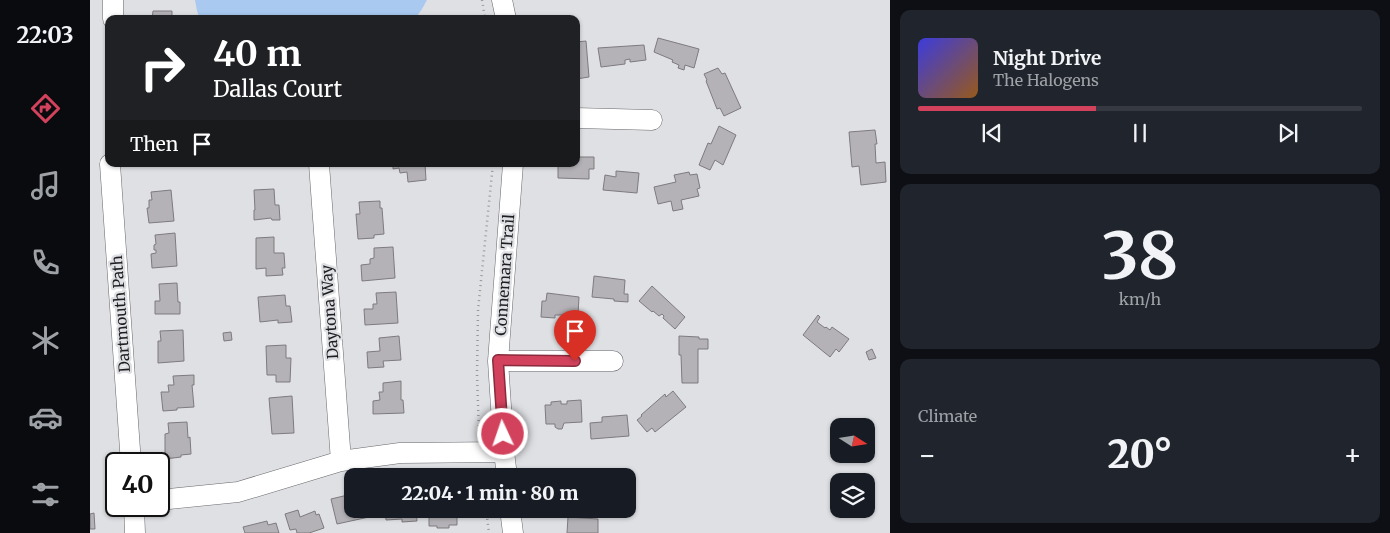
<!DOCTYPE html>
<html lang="en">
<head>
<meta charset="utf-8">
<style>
  body { margin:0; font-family:Merriweather,serif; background:#20242c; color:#f1f3f6; height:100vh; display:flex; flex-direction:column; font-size:19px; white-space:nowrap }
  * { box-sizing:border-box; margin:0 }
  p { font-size:16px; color:#9ea1a6 }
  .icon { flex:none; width:28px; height:28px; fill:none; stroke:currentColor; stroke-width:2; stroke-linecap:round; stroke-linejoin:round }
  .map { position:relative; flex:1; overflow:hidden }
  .drawer { display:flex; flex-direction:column; gap:10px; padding:10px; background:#0d0f14; width:500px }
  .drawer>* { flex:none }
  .guide { position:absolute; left:15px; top:15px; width:475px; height:152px; border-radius:10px; box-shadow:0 1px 4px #0004; background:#202124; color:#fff; overflow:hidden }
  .needle { width:32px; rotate:102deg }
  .tools { position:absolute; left:740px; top:418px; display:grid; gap:10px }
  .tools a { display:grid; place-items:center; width:45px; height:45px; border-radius:10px; background:#171b24; box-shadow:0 1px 4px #0004; font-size:25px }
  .speed { position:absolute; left:15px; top:452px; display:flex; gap:10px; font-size:25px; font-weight:700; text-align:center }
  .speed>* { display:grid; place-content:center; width:65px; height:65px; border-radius:50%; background:#171b24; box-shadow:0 1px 4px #0004; line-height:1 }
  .speed .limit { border:2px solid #111; border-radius:8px; background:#fff; color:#111 }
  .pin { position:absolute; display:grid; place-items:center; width:42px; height:42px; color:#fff; margin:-51px -21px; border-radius:50% 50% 50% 0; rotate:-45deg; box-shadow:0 0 5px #0007 }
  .pin .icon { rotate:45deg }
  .me { position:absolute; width:55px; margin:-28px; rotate:357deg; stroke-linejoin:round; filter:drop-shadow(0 0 4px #0008) }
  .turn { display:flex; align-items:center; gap:18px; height:105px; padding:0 25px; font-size:22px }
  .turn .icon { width:65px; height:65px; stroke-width:2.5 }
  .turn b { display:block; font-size:35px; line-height:42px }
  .then { display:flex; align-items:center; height:48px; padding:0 25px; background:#0003; gap:10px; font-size:19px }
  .big { font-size:38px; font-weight:800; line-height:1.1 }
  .drawer .tile { flex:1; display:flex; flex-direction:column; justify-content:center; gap:8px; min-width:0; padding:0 18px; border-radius:10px; background:#20242c }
  .drawer .dial { align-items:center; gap:0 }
  .dial b { font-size:65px; line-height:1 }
  .song { display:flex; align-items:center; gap:15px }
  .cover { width:60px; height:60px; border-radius:8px; background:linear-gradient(135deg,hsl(240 70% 55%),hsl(30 70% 35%)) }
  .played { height:5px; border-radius:2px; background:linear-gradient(90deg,#d3425c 40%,#363941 40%) }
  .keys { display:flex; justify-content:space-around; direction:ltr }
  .heat { display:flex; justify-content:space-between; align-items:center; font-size:28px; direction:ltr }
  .trip { position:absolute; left:254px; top:468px; width:292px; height:50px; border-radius:10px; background:#171b24; box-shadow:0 1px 4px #0004; font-weight:800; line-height:50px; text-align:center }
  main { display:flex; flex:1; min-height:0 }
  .tabs { display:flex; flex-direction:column; width:90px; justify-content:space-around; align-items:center; background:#090b0e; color:#9ea1a6 }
  .tabs .icon { width:35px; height:35px }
  .tabs .current { color:#d3425c }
  .tabs b { font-size:22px; color:#f1f3f6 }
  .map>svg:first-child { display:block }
  .water { fill:#a9c9f0 }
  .building { fill:#b4b2b6; stroke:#7e7b7f }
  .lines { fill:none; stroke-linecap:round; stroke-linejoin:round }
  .minor-casing { stroke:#66676b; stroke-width:21 }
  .path { stroke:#97989b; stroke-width:2.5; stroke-dasharray:1 4; stroke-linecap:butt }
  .minor { stroke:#fff; stroke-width:20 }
  .route-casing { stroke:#892b3c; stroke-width:12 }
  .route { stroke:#d3425c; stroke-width:9 }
  .labels { text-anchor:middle; stroke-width:4.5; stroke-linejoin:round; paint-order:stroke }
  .street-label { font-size:15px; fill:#1e1e20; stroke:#dfe0e4 }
</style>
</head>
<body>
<main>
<nav class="tabs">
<b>22:03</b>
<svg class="icon current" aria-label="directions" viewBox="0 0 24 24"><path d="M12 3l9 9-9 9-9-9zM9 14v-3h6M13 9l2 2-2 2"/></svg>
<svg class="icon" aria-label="music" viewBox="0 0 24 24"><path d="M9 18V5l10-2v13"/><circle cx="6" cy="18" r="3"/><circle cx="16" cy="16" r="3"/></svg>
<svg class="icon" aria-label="phone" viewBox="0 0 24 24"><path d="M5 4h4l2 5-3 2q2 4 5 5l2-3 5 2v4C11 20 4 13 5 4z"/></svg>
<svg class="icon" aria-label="climate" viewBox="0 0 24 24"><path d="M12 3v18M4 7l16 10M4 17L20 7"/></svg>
<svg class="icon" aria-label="car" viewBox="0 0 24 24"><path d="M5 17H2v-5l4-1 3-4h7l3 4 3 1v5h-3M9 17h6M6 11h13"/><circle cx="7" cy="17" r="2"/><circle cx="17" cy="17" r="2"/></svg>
<svg class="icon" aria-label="filters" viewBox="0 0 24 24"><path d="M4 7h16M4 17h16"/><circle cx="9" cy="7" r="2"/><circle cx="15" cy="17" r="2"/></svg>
</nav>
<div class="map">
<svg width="800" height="533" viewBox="0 0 800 533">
  <rect width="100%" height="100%" fill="#dfe0e4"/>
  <!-- water -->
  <path class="water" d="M105,0H337L332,9L325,19H110L107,11Z"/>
  <!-- building -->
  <path class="building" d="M63,11H82V19H62Z
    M568,38L609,49L604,68L595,65L594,70L588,68L589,65L582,62L583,60L564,52Z
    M496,41L499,77L486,79V42Z
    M554,45L556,60L540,62V59L535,60V64L511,67L508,48Z
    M628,68L632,74L635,73L651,108L634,116L630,108L627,109L616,81L617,80L614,74Z
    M629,126L646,135L633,165L625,160L620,170L609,165L618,143L621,144Z
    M785,130L787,144H785L786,163L795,162L796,182L771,185L769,166L762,167L759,132Z
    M489,157H504V169H499V179L468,178V164H486V160H488Z
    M303,164H335L336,180L318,182L317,172L310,173L309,168L303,169Z
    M526,171L549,173L547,193L513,190L515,175L526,177Z
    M599,172L600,175L607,174L610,188L607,189L609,196L591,200L593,209L583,211L581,201L568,204L564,187L586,182L584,175Z
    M184,189L185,205H189L190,220H182L181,218L164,220V210H165L164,190Z
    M81,190L84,221L59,223L57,208H59V200H62L61,192Z
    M290,201V208H292L294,234L284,235V238L268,239L266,214H270L269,202Z
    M85,233L87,266L62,268L61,254L66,253V250H64V245L66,244L65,235Z
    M184,237V253H194L195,268H192L193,275L176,276V268L166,269V238Z
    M303,247L305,278L272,281L271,265L280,264V259L284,258V248Z
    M504,276L535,280L534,294H538V302L524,301V299L502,297Z
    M87,283L88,302H90V314H65V301H70L69,284Z
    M562,286L595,317L585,329L573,318L574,316L572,314L569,316L563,311L562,312L549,301Z
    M306,292L308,323L275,325L274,309H283V304H287L286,293Z
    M457,293L489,297L488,314L477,313V315H465V318L451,317L452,301H456Z
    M195,295L196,306H200L202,322L188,323V320L170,322L168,297Z
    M728,315L730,317L727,322L735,328L736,327L740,330L742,327L759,339L749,352L746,349L740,357L713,335Z
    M93,330L94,361L68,363V341H71L70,331Z
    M141,332L142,340L134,341L133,333Z
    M309,336L311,360L293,361L294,367L278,368L277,352L290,351L289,338Z
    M589,336L609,337V339H618V349H608V383H592L591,355H589Z
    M196,345V358H201L200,382H186V375H177L176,346Z
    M782,349L786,358L779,360L776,352Z
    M104,375V385H102L104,407L87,408V410L73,411L71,392H79L78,385H84L83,376Z
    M311,381V400H313L314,413L283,414V401L290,400L289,392H293V383Z
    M583,391L596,407L565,432L562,428L557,432L547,420L552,416L551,415L575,394L576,397Z
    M202,396L204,433L182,434L179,398Z
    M491,400L492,422L474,423L472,429H468L465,427V424H456L455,405H461V402L471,401V404H477V401Z
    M537,415L539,436L501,439L500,423L512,422V417Z
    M97,422L98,438L100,437L101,454L91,455V457L75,459V434L79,433L78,423Z
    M262,494V509H277L279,517L247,524L241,499Z
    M295,509H326L327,521L312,522V519L296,520Z
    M339,509H367V525H359V528H347V526H339Z
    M208,510L210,517L225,511L226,515L229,514L234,528L219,533H207L206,529L200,530L195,514Z
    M4,513L5,529H0V514Z
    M478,517L508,519V533H477Z
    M177,521L178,525L186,523L189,533H155L153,527Z"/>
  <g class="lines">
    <defs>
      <path id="minor" d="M412,0L416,19
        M23,19V0
        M486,118L562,120
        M20,164L41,464
        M229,164L251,461
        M408,361H523
        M417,476L414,452L408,361L423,164
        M69,500L148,492L251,461L310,453L414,452
        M44,506L45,533
        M420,509L423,533"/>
    </defs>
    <!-- minor casing -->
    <use href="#minor" class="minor-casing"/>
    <!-- path -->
    <path class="path" d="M392,0L395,19
      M389,436L387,374L388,310L403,164
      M392,469L393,476
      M396,509L399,533"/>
    <!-- minor -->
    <use href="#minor" class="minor"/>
  </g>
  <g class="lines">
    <defs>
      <path id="route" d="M413,434L408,360L485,361"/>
    </defs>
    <!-- route casing -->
    <use href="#route" class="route-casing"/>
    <!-- route -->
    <use href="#route" class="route"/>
  </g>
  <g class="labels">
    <!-- street labels -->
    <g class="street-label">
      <text transform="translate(415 275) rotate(-86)" y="5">Connemara Trail</text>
      <text transform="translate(240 312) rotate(-94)" y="5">Daytona Way</text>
      <text transform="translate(31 314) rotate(-94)" y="5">Dartmouth Path</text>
    </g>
  </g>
</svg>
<div class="tools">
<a><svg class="needle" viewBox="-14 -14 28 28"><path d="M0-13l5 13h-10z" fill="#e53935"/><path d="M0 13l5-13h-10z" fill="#9ea1a6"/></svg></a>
<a><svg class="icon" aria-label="layers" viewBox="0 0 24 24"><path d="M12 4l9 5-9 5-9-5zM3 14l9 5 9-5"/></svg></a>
</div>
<div class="speed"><div class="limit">40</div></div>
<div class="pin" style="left:485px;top:361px;background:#d93025"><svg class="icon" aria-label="arrive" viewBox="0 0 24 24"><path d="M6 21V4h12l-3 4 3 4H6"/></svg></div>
<svg class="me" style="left:413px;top:434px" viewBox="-20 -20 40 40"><circle r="17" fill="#d3425c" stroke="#fff" stroke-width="3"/><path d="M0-11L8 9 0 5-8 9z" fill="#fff"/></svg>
<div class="trip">22:04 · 1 min · 80 m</div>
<div class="guide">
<div class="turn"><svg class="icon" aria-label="right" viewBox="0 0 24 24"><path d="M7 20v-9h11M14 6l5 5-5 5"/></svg><div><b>40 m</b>Dallas Court</div></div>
<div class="then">Then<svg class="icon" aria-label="arrive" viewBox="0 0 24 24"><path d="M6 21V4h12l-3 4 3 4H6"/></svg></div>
</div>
</div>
<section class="drawer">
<div class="tile">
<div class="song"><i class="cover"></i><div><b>Night Drive</b><p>The Halogens</p></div></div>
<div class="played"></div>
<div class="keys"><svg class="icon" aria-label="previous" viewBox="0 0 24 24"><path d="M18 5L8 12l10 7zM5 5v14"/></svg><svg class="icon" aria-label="pause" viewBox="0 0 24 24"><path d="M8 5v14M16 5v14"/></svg><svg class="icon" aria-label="next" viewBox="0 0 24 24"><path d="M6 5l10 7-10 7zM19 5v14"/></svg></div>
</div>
<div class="tile dial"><b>38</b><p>km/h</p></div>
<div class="tile"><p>Climate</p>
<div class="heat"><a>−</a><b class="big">20°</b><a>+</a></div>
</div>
</section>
</main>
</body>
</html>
